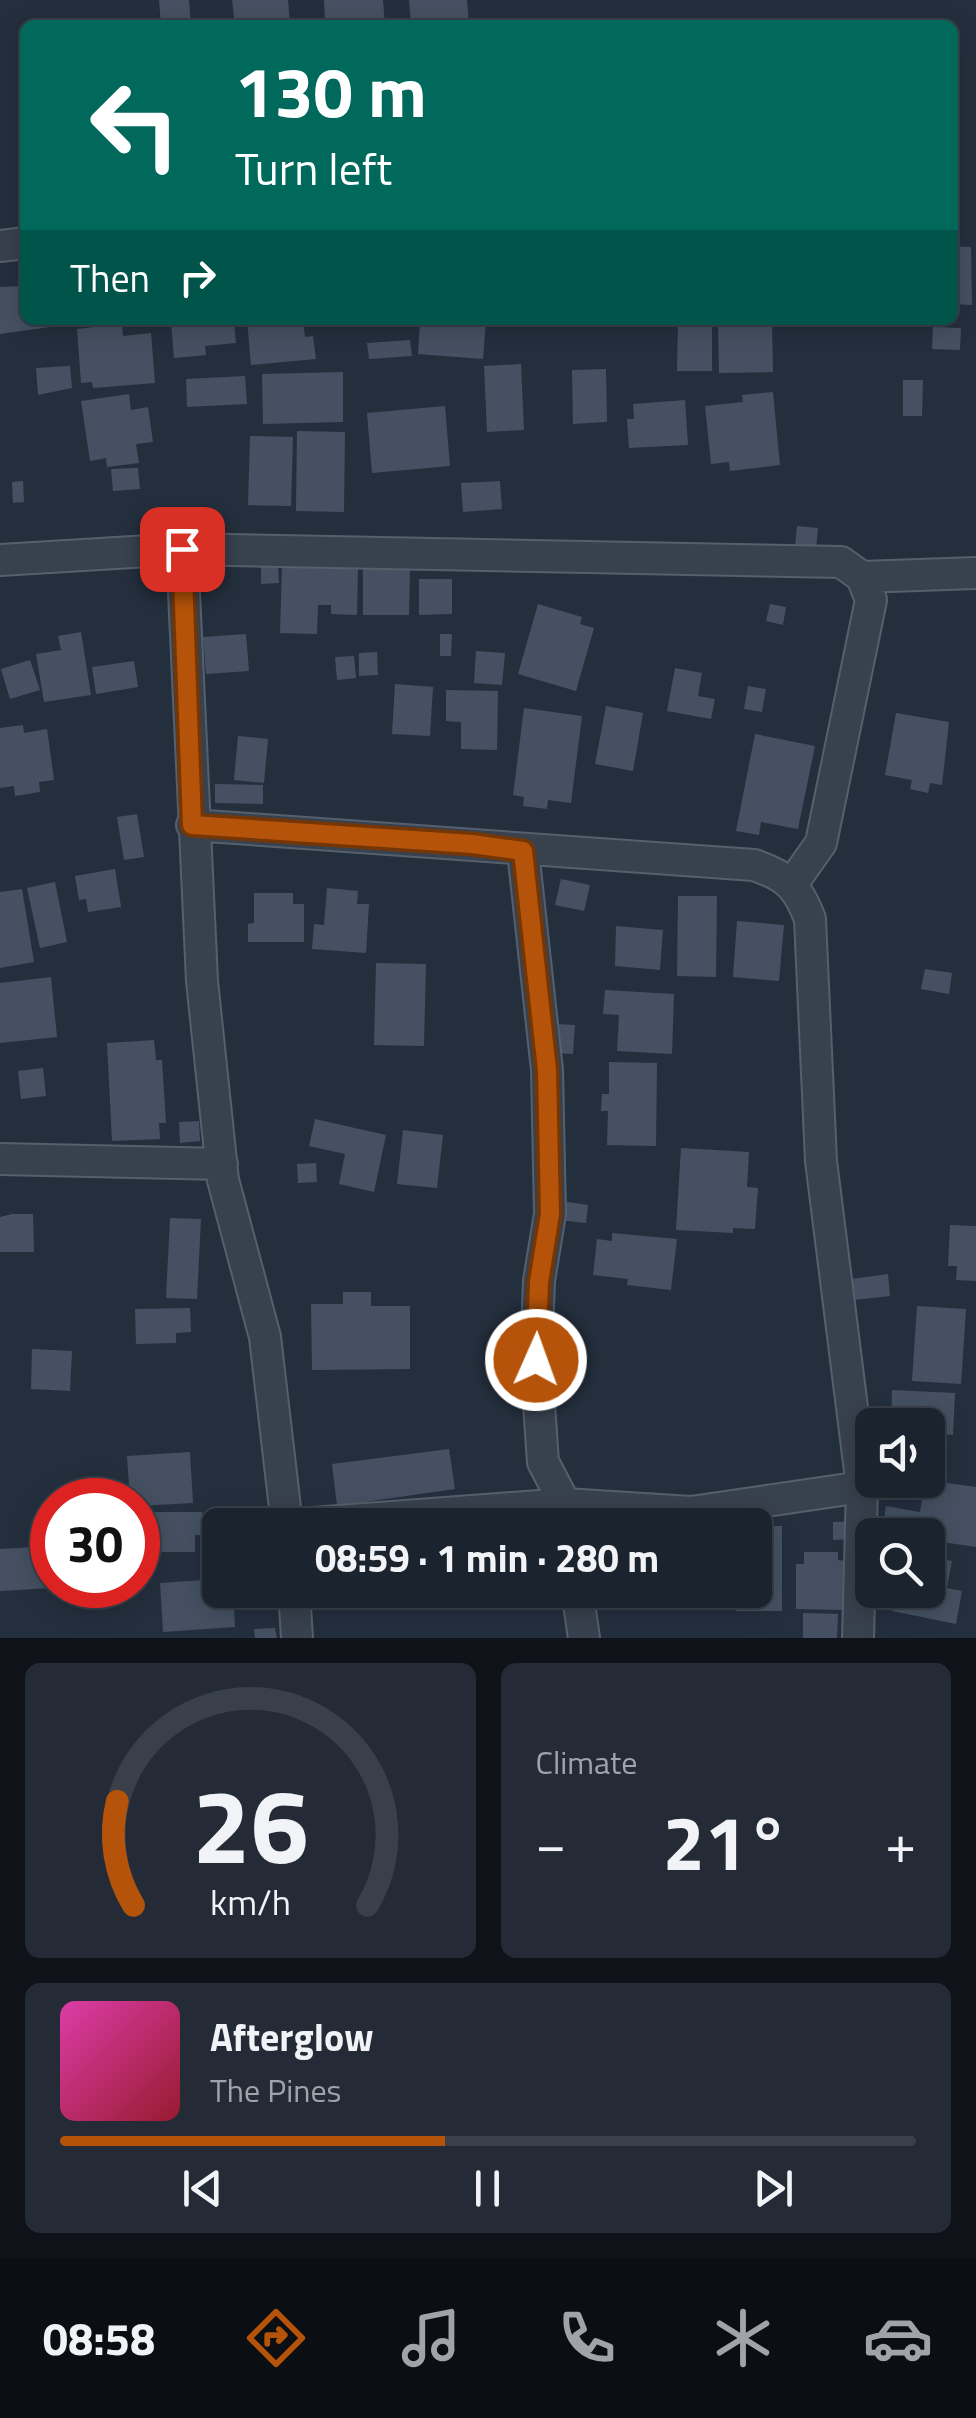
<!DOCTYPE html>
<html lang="en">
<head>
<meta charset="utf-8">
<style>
  body { margin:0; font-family:"Titillium Web",sans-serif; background:#242b36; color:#f1f3f6; height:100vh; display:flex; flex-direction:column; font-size:38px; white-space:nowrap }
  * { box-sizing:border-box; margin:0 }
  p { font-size:32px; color:#a0a4aa }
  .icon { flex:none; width:55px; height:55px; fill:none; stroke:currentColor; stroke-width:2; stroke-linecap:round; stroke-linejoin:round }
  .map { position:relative; height:1638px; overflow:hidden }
  .panel { display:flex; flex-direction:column; gap:25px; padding:25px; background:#0f1319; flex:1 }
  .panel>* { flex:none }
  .banner { position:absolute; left:20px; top:20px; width:938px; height:305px; border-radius:15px; box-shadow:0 5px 25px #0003,0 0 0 2px #39404a; background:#00695c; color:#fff; overflow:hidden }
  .buttons { position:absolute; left:855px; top:1408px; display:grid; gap:20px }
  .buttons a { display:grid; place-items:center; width:90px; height:90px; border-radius:15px; background:#1b232e; box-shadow:0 5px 25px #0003,0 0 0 2px #39404a; font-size:50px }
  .speed { position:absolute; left:30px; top:1478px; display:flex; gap:20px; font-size:50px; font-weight:700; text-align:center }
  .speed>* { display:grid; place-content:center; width:130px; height:130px; border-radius:50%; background:#1b232e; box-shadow:0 5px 25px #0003,0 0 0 2px #39404a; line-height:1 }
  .speed .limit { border:15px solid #d22; background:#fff; color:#111 }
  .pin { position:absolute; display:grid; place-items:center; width:85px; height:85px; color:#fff; margin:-42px; border-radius:20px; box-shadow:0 5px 15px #0006 }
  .me { position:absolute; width:110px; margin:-55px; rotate:2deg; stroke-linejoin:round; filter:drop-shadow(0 0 8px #0008) }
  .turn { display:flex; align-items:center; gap:35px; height:210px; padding:0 50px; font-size:45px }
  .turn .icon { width:130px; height:130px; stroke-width:2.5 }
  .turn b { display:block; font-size:70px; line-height:85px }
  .then { display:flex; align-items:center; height:95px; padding:0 50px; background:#0003; gap:20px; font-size:38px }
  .big { font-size:75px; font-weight:700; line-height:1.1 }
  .panel .card { flex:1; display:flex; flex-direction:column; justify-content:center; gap:15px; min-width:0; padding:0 35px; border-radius:15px; background:#242b36 }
  .panel .dial { align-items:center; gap:0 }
  .dial svg { height:260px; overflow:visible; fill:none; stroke:#39404a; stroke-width:7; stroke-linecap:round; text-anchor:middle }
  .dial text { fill:#f1f3f6; stroke:none }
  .song { display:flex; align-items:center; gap:30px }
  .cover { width:120px; height:120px; border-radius:15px; background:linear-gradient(135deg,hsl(320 70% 55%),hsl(350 70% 35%)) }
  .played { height:10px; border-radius:5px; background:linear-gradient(90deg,#b45309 45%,#39404a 45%) }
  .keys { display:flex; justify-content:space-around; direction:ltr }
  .heat { display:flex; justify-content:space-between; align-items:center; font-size:55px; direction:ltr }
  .panel .tiles { flex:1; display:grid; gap:25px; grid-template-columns:1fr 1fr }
  .card:last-child { grid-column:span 2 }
  .trip { position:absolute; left:202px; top:1508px; width:570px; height:100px; border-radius:15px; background:#1b232e; box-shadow:0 5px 25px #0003,0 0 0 2px #39404a; font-weight:700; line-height:100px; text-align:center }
  .tab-bar { display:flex; height:160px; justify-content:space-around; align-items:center; background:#0b0e12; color:#a0a4aa }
  .tab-bar .icon { width:70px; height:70px }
  .tab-bar .current { color:#b45309 }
  .tab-bar b { font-size:45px; color:#f1f3f6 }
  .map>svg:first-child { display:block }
  .building { fill:#455162 }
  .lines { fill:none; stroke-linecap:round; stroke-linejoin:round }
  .street-casing { stroke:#565f6c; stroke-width:34 }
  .street { stroke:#38414e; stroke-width:30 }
  .route-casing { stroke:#753606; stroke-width:25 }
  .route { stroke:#b45309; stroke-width:18 }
</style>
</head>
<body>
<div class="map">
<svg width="976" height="1638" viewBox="0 0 976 1638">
  <rect width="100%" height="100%" fill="#242f3e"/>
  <!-- building -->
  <path class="building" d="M159,0H189L191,25H161Z
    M232,0H288L290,25H235Z
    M324,0H383L385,25H325Z
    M409,0H467L469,25H411Z
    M952,246L971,247L972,305L952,304Z
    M25,286V320H50V327L0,334V287Z
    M186,320H234L236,343L205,346L206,355L174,358L171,323Z
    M247,320H303L305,337L313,336L316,359L251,365Z
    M420,320H486L483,359L418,354Z
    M678,320H712V371H677Z
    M718,320H738V326H772L773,372L719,373Z
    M122,324L123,336L151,333L155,383L93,388L92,382L81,383L77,329Z
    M933,327L961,328L960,350L932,349Z
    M410,340L412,356L369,359L367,343Z
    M521,364L524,430L487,432L484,366Z
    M70,366L72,388L38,395L36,368Z
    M606,369L607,422L573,424L572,370Z
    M343,372V422L263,424L262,374Z
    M245,376L247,404L187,407L186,379Z
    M903,380H923L922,416H903Z
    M773,392L780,465L730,471L729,462L711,464L705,406L743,402L742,395Z
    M129,394L131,410L148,407L153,442L136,444L139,463L107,467L106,458L90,461L81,401Z
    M685,400L688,445L629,448L627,419H634L633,404Z
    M445,406L450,466L372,473L367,413Z
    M297,431L345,432L344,512L296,511Z
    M250,436L293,437L291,506L248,505Z
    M138,468L140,489L113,491L111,469Z
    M23,481L24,502L13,503L12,482Z
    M500,481L502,509L463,512L461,483Z
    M797,526L818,528L816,549L795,547Z
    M278,565L279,583L261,584V566Z
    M282,565L358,568L357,615L331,614V605H318L317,634L280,633Z
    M363,569L410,570L409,615H363Z
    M419,579H452V614L419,615Z
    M538,604L582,617L580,624L594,628L576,691L518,674Z
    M770,604L786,607L783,625L766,621Z
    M81,632L91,695L44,702L36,654L61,650L58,636Z
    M246,634L249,671L206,674L203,637Z
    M440,634H452L451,656H440Z
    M476,651L505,653L502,685L474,683Z
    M377,652L378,675L359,676V653Z
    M354,656L356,678L337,680L335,657Z
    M30,660L40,690L10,699L1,669Z
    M134,661L138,687L96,694L92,667Z
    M675,668L702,673L698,696L715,699L711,719L667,711Z
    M395,684L433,687L430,736L392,734Z
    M748,686L766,689L762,712L744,709Z
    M446,690L498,691L497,750L461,749V722L446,721Z
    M606,706L643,713L633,771L595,764Z
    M524,708L582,716L571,803L548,800L547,809L523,806L524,797L513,795Z
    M896,713L949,722L942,785L930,783L928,793L910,789L912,780L885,775Z
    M23,725L24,733L47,729L54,780L39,782L40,792L15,796L14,786L0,788V728Z
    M755,734L815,746L798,829L761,822L759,835L736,831Z
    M238,736L268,739L264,783L234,780Z
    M215,784L263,785V804L215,803Z
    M137,814L144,857L124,860L117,817Z
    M115,869L121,907L88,912L86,899L79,900L75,876Z
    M561,879L590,885L584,911L555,905Z
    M55,882L67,942L40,948L27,888Z
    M327,888L358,891L357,904H369L366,953L312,949L314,924L324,925Z
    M22,889L34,962L0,968V892Z
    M254,893H293V904H304V942H248V924L254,923Z
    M678,896H717L716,977L677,976Z
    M737,921L784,925L779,981L733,977Z
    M616,926L663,930L660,970L615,966Z
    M376,963L426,964L424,1046L374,1045Z
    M925,969L952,973L949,994L921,989Z
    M51,977L57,1037L0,1043V983Z
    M605,990L674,994L672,1054L617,1051L619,1015L603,1014Z
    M557,1024L575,1025L573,1054L556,1053Z
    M154,1040L156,1060H162L166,1123H159L160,1139L112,1141L107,1043Z
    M609,1062L657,1063L656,1146L607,1145L608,1111H601L602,1094H609Z
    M43,1068L46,1096L21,1099L18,1071Z
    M315,1119L386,1135L374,1192L339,1184L345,1154L309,1146Z
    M199,1121L200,1141L180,1143L179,1122Z
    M403,1130L443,1135L437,1188L397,1184Z
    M681,1148L749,1152L747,1187L758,1188L755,1229L733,1228V1233L676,1230Z
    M316,1163L317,1182L298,1183L297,1164Z
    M561,1201L588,1205L586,1223L559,1220Z
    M12,1214H33L34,1252H0V1217Z
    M170,1218L201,1219L197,1299L166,1298Z
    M950,1225L976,1226V1281L956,1280L957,1266H948Z
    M612,1233L677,1239L671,1290L627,1285L628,1279L593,1275L597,1239L612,1241Z
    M888,1274L890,1296L854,1300L851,1279Z
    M343,1292H371V1306H410V1369L312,1370L311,1304H343Z
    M917,1306L966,1309L961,1384L912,1381Z
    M190,1308L191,1332L176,1333V1343L136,1344L135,1309Z
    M32,1349L72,1351L70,1391L31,1389Z
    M892,1390L955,1393L953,1435L928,1434V1425H891Z
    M449,1449L455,1489L337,1506L332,1464Z
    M190,1452L193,1503L138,1506V1500H130L127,1456Z
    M925,1480L976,1487V1547L928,1540V1535L882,1533L886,1506L920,1512Z
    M153,1512H202V1535H195V1552H154Z
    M856,1521L857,1539L833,1540V1522Z
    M755,1526H782V1611H736V1590H755Z
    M52,1546V1588L0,1591V1549Z
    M804,1552H838V1560L845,1561V1610L796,1609V1564H804Z
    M928,1556L952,1561L947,1588L962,1591L956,1624L892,1611L896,1590H928Z
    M220,1579V1590H233L235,1627L163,1632L160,1583Z
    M607,1590H650L649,1606L606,1604Z
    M703,1590H732L733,1607L704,1608Z
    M803,1613L838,1614L837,1638H803Z
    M275,1628L277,1638H255L254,1629Z"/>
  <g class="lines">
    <defs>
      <path id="street" d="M0,246L25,243
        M182,549L202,981L223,1180L265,1337L287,1525
        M0,560L182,549L841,562L862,577L871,600L821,843L792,884
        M862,577L976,573
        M192,825L754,865C787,876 798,887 810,919L821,1161L862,1487L858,1638
        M523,851L547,1070L550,1214L539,1281L536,1360L543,1462L565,1504L568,1525
        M0,1159L222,1164
        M286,1525L565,1504L691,1512L862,1487
        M294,1590L297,1638
        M577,1590L584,1638"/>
    </defs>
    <!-- street casing -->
    <use href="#street" class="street-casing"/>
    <!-- street -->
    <use href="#street" class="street"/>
  </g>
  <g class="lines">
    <defs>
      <path id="route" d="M182,549L192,825L472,844L523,851L547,1070L550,1214L539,1282L536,1360"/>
    </defs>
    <!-- route casing -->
    <use href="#route" class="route-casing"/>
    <!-- route -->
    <use href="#route" class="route"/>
  </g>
</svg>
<div class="buttons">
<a><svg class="icon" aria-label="sound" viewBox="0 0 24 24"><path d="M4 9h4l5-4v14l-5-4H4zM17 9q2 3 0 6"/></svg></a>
<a><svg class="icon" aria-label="search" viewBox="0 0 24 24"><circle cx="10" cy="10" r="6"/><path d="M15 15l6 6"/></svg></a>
</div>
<div class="speed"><div class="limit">30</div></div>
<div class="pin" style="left:182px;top:549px;background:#d93025"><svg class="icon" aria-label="arrive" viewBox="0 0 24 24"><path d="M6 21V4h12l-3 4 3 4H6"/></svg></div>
<svg class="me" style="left:536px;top:1360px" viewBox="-20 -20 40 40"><circle r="17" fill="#b45309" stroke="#fff" stroke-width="3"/><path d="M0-11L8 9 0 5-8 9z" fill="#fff"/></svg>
<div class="trip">08:59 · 1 min · 280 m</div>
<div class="banner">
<div class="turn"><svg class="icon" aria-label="left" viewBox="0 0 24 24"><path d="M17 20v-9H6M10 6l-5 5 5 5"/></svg><div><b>130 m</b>Turn left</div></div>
<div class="then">Then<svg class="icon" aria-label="right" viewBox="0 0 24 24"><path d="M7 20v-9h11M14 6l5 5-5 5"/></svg></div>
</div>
</div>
<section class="panel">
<div class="tiles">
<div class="card dial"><svg viewBox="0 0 100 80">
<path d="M14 69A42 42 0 1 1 86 69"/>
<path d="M14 69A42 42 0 0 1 9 37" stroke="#b45309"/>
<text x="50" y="56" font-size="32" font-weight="700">26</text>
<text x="50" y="72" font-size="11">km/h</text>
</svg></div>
<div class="card"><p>Climate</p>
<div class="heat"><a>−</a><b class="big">21°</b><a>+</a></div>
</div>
<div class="card">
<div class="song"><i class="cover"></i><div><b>Afterglow</b><p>The Pines</p></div></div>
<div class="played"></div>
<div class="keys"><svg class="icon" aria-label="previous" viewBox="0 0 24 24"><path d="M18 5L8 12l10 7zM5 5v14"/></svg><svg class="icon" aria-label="pause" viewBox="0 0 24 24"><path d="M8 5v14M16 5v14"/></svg><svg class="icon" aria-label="next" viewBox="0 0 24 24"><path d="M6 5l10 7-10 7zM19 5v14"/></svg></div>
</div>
</div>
</section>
<nav class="tab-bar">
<b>08:58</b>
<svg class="icon current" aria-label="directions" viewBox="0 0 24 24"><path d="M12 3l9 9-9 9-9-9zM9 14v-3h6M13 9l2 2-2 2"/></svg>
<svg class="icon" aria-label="music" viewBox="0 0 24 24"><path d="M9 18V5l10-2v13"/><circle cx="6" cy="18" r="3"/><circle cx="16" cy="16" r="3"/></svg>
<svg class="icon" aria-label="phone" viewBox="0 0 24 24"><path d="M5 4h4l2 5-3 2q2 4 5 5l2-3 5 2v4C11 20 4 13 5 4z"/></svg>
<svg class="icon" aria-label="climate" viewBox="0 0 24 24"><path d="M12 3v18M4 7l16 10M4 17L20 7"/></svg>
<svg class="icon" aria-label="car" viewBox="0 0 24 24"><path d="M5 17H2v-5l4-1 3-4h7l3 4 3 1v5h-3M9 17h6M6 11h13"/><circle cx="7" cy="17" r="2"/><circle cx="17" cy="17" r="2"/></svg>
</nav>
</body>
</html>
